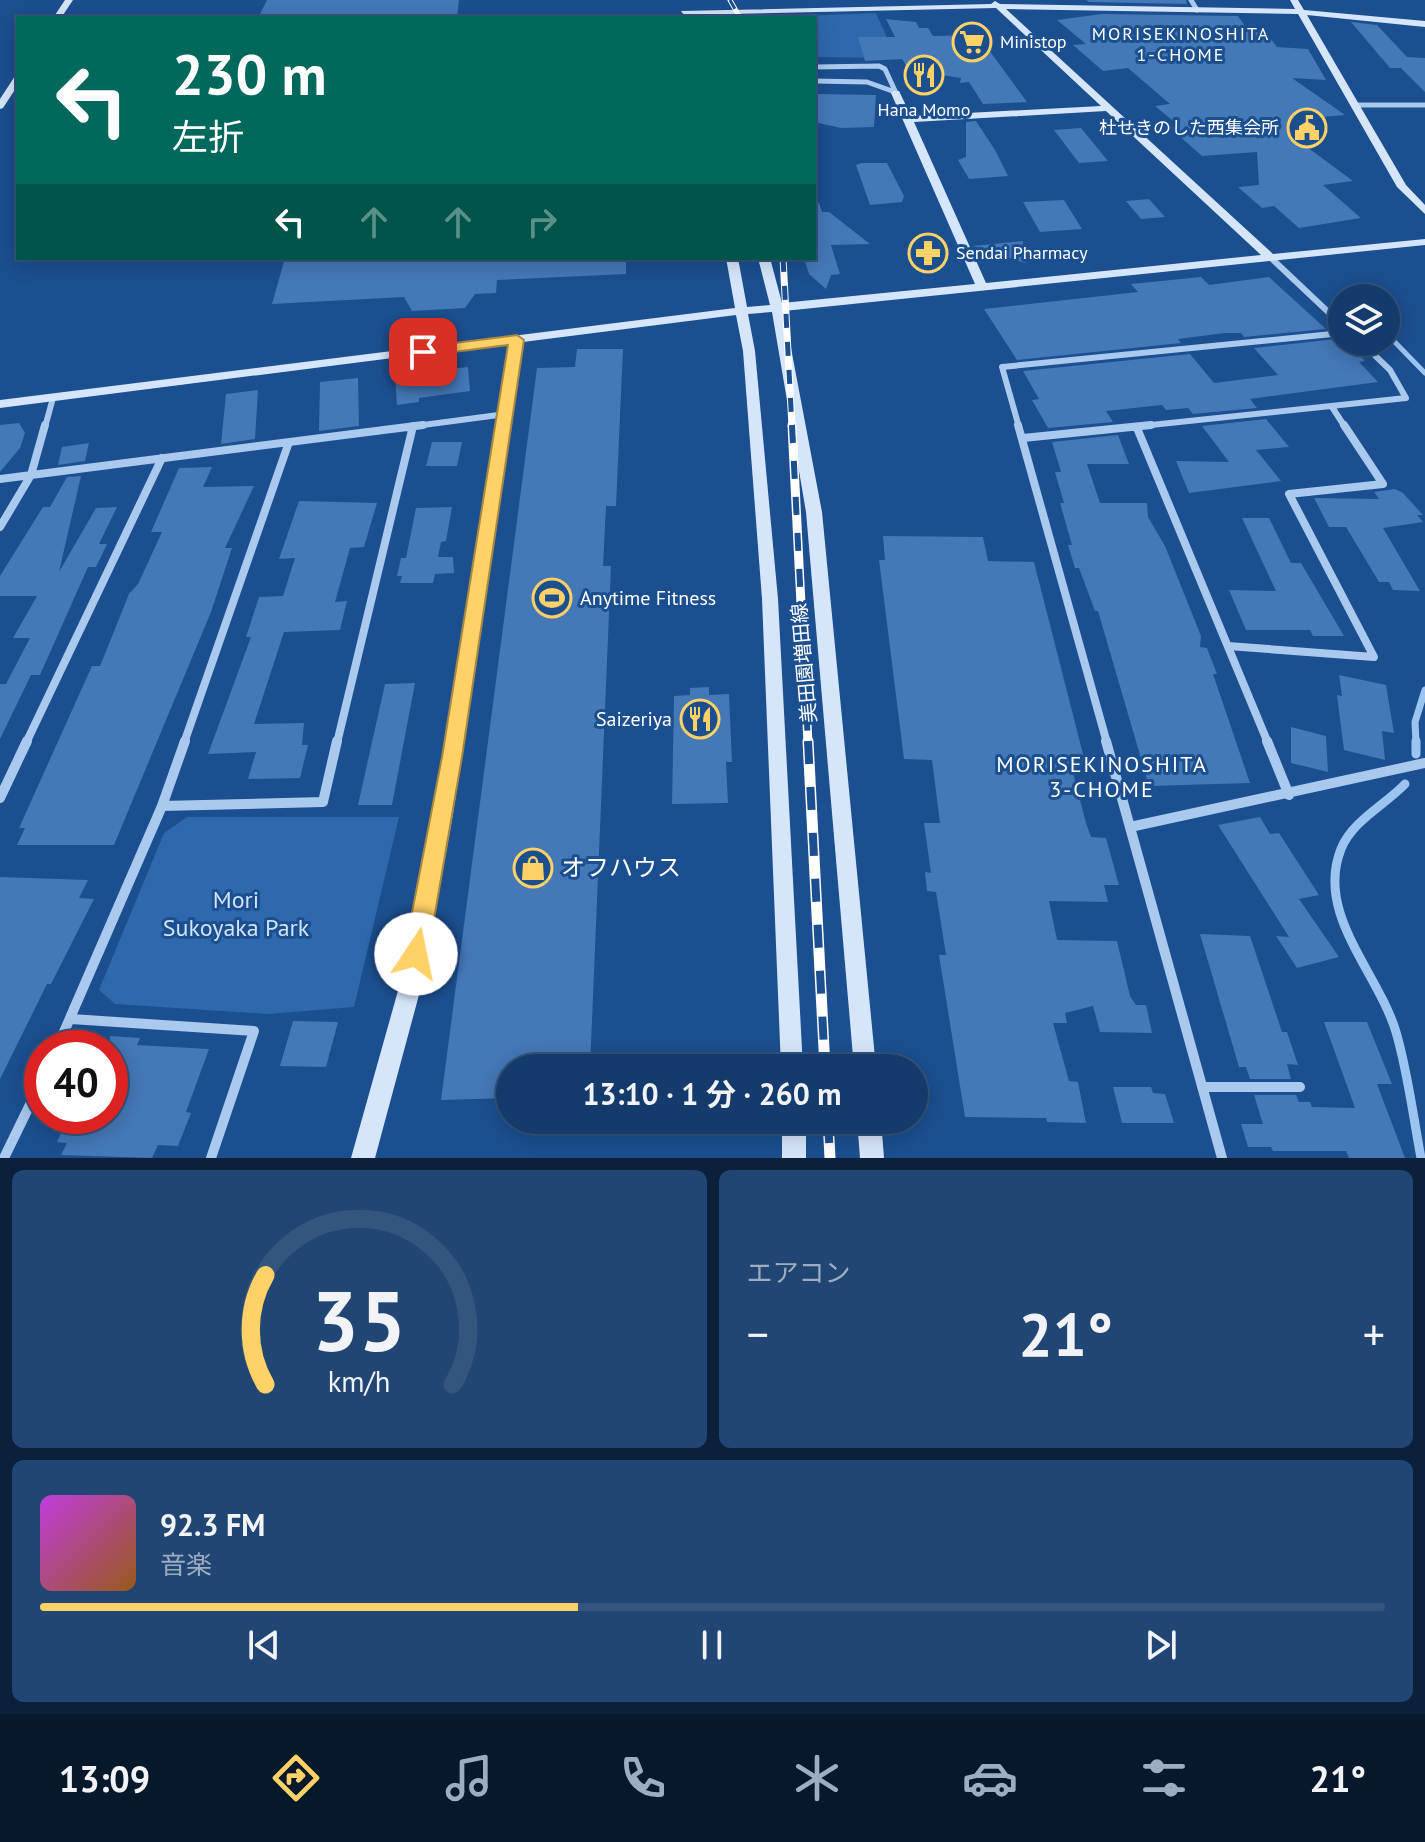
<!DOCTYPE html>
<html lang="ja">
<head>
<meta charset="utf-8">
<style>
  body { margin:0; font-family:"PT Sans","Noto Sans JP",sans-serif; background:#214673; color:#f1f3f6; height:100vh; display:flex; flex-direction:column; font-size:30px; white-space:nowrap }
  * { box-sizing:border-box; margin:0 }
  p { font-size:26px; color:#9dadc1 }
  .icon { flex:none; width:44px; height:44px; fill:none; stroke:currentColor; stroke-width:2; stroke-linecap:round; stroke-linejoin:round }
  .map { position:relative; height:1158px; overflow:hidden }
  .panel { display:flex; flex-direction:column; gap:12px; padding:12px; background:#0b203b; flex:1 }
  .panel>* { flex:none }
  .top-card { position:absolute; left:16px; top:16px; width:800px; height:244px; border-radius:0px; box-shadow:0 4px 20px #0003,0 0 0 2px #33557e; background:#00695c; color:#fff; overflow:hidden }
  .buttons { position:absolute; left:1328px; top:284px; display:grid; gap:16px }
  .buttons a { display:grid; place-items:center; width:72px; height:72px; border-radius:50%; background:#143b6b; box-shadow:0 4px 20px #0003,0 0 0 2px #33557e; font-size:40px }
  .speed { position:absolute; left:24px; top:1030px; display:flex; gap:16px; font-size:40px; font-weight:700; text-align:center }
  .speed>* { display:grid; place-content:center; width:104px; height:104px; border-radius:50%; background:#143b6b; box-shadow:0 4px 20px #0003,0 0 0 2px #33557e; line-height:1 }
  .speed .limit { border:12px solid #d22; background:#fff; color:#111 }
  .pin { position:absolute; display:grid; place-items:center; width:68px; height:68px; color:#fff; margin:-34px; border-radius:16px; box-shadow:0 4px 12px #0006 }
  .me { position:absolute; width:88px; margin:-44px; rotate:11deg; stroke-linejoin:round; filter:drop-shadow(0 0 6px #0008) }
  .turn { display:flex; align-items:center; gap:28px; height:168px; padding:0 24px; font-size:36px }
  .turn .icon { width:104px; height:104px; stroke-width:2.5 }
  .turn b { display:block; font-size:56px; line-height:68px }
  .lanes { display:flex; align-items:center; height:76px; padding:0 24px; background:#0003; justify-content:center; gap:40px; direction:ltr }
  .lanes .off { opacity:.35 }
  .big { font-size:60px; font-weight:700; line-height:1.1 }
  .panel .widget { flex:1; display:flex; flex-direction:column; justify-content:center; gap:12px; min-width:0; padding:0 28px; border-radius:12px; background:#214673 }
  .panel .dial { align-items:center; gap:0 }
  .dial svg { height:208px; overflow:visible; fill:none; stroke:#33557e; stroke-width:7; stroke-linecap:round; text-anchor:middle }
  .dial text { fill:#f1f3f6; stroke:none }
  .song { display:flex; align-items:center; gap:24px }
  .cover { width:96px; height:96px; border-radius:12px; background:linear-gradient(135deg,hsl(290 70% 55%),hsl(30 70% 35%)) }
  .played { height:8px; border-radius:4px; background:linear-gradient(90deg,#ffd166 40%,#33557e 40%) }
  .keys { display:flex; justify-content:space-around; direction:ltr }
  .heat { display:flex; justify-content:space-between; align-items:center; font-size:44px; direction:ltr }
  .panel .tiles { flex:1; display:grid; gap:12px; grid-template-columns:1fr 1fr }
  .widget:last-child { grid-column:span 2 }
  .trip { position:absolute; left:496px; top:1054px; width:432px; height:80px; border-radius:40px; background:#143b6b; box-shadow:0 4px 20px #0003,0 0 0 2px #33557e; font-weight:700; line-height:80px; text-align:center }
  .menu { display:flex; height:128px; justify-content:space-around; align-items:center; background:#08182b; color:#9dadc1 }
  .menu .icon { width:56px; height:56px }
  .menu .on { color:#ffd166 }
  .menu b { font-size:36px; color:#f1f3f6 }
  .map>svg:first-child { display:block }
  .green { fill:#2e69ad }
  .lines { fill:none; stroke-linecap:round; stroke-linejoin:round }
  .stream-far2 { stroke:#9cc4f0; stroke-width:5 }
  .stream-far1 { stroke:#9cc4f0; stroke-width:7 }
  .stream { stroke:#9cc4f0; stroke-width:9 }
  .building { fill:#4478b7 }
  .street-far3 { stroke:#a9c9ee; stroke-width:5 }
  .street-far2 { stroke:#a9c9ee; stroke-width:6 }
  .street-far1 { stroke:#a9c9ee; stroke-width:8 }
  .street { stroke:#a9c9ee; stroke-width:10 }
  .secondary { fill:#d6e6fa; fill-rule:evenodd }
  .rail-far3-casing { stroke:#fff; stroke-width:5 }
  .rail-far2-casing { stroke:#fff; stroke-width:7 }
  .rail-far1-casing { stroke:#fff; stroke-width:9 }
  .rail-casing { stroke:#fff; stroke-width:11 }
  .rail-far3 { stroke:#1b4f8f; stroke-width:3; stroke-dasharray:10; stroke-linecap:butt }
  .rail-far2 { stroke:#1b4f8f; stroke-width:5; stroke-dasharray:14; stroke-linecap:butt }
  .rail-far1 { stroke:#1b4f8f; stroke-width:6; stroke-dasharray:18; stroke-linecap:butt }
  .rail { stroke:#1b4f8f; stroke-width:8; stroke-dasharray:23; stroke-linecap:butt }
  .route { fill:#ffd166; stroke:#a68842; stroke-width:2 }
  .labels { text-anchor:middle; stroke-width:6; stroke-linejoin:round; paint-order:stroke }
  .far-neighbourhood-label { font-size:18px; letter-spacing:2px; fill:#fff; stroke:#1b4f8f }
  .far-poi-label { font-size:18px; fill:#fff; stroke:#1b4f8f; text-anchor:start }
  .poi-label { font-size:20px; fill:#fff; stroke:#1b4f8f; text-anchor:start }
  .street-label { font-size:20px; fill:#fff; stroke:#1b4f8f }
  .neighbourhood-label { font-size:22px; letter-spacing:2px; fill:#fff; stroke:#1b4f8f }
  .near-poi-label { font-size:24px; fill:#fff; stroke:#1b4f8f; text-anchor:start }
  .near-park-label { font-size:24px; fill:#cfe3fa; stroke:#1b4f8f }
</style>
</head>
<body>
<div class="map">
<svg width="1425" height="1158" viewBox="0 0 1425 1158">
  <rect width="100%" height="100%" fill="#1b4f8f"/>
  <!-- green -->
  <path class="green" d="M876,13L896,58L814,57V18H758Z
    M187,817H399L354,1007L268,1014L115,1004L99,990L164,833Z"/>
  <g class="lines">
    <!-- stream-far2 -->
    <path class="stream-far2" d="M1386,333L1425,373"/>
    <!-- stream-far1 -->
    <path class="stream-far1" d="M1416,743L1415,722L1425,690"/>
    <!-- stream -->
    <path class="stream" d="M1416,741V754
      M1405,784C1385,805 1352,821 1341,849C1315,914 1378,972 1396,1032C1408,1073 1413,1116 1421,1158"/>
  </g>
  <!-- building -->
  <path class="building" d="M267,0H459L457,18H258Z
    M1086,0H1186L1187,4L1089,2Z
    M1102,14L1238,16L1248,30H1264L1277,47L1308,49L1326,80L1292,78L1345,115L1311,118L1329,132L1292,136L1353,181L1323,185L1361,218L1299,228L1274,206L1262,208L1238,187L1259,185L1257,152L1202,156L1169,127L1179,126L1155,106L1170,104L1128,68L1103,71L1073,45L1086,44L1057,20Z
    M886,19L916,22L919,28H928L933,36L978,35L1027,102L983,104L969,82L960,83L961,78L909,70L902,59L865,61L858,37H895Z
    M1351,22L1377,25L1407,57L1425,58V92L1401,68H1390Z
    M814,94L876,95L874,127L841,128L814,122Z
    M976,121L995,150L1008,176L969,179L958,160L966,157V122Z
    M1081,128L1108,161L1079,163L1054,130Z
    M861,163H887L904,196L902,202L870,205L856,165Z
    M1149,199L1165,217L1141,219L1126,201Z
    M1064,200L1082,229L1040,232L1023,202Z
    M819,203L822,212H829L870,244L831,245L840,274L831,275L826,289L809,274L804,258H814V204Z
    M1023,241L1025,263L973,246Z
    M285,258H626V274L497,280L496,293L475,294L465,308L412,311L404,297L272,304Z
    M1201,277L1209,285L1269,277L1326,329L1244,337L1241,333H1225L1178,339L1181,343L1017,360L984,309L1138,292L1131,284Z
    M1337,339L1346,342L1365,361L1359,362L1378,382L1250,399L1257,408L1193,414L1188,408L1166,410L1162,405L1106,411L1113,422L1048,428L1032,400L1039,399L1023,371L1190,354L1214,383L1278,375L1254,348Z
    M577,349H623L616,506H606L603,566H611L590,1068H510V1098L441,1100L537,368L575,367Z
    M468,367L470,391L419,398V402L397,405L395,375Z
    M358,378L359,426L319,431L320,382Z
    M258,390L255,439L221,444L226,394Z
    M1266,419L1289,447L1256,450L1281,481L1189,493L1176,461L1229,462L1202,426Z
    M19,423L25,433L20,448L0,472V425Z
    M1118,435L1129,464H1087L1100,503H1147L1148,517L1165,546L1201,636L1200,647L1207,648L1217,674H1213L1250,783L1149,786L1098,611H1095L1079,568H1075L1068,545H1072L1060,503H1064L1055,472H1061L1052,442Z
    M432,442H462L457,466H426Z
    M89,443L85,461L58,465L62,447Z
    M212,467L203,487L254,486L225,548H232L211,612L114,845H17L25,828H19L92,666H100L129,594L138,584L162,532H151L179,468Z
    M81,476L59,572L96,508L117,507L99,544H107L96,567H88L40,675H31L0,739V684H6L30,638H13L37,596H0V576L43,507H50L67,477Z
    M1395,489L1403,493L1423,515H1417L1423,522L1383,528L1420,591L1393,590L1389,582H1379L1346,527H1329L1314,498L1379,499L1374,492Z
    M299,501L377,503L364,547L350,548L335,602L347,601L340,630L284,632L254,724L304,723L302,745H308L300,778L248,779L256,752L208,754L251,637H246L259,597L283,596L295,558L279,559Z
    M452,507L446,541L441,542L438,557H453L454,573L435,574L433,583H400L402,576H397L401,558H406L416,508Z
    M1242,518H1269L1291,563H1301L1344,636H1313L1310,630H1246L1229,590L1276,591Z
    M883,536L983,537L988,561L1034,562L1085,762L1070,761L1086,823L1091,837L1106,838L1119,885H1104L1108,902L1049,901L1057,940L1117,941L1130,996L1136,1005H1146L1152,1033L1100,1032L1093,1006L1065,1013L1067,1023H1053L1069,1081L1078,1082L1086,1123L1047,1122L1046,1118L965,1117L939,955H946L936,892L927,891L925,872L931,873L924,823H940L932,760L904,759L879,560H885Z
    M1339,675L1386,685L1394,733L1382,731L1385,760L1344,750L1337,695L1342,696Z
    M415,683L392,805H358L385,684Z
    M709,687V695L729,694L732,762H726L728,803L672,804L674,696L690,695V688Z
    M1291,727L1326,736L1328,772L1291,763Z
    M1260,817L1270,834L1279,833L1319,895L1299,899L1339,957L1297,968L1276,936L1289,937L1218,825Z
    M0,877L88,880L79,898L94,899L51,984H47L0,1079Z
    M1200,934L1250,936L1282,1032H1287L1298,1065L1287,1064L1291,1079H1250L1246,1067H1239Z
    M293,1021L338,1022L326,1067L280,1066Z
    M1324,1022H1367L1392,1084H1377L1405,1158H1349L1346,1151H1273L1271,1147H1248L1241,1124H1263L1254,1095H1296L1299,1102H1310L1312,1107L1355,1108Z
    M110,1036L140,1038L137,1045L209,1049L186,1112L191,1113L178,1146L158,1145L152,1158L61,1155L67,1143L57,1142L69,1116H110Z
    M1113,1087H1151L1153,1093L1165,1094L1174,1123H1122Z"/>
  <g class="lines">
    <!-- street-far3 -->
    <path class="street-far3" d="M1191,0L1197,10
      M814,67L879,66L885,69L896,93
      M814,81L867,82L895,92
      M1354,105H1425"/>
    <!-- street-far2 -->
    <path class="street-far2" d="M1270,257L1342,325
      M1332,407L1345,427
      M45,427L53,398
      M408,427L506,414
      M1019,427L1002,367L1342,333
      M1132,427L1406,398L1390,370L1361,342"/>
    <!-- street-far1 -->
    <path class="street-far1" d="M1018,425L1107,743
      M1137,428L1268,743
      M1023,438L1151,425
      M0,479L423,425
      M0,527L31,475L45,425
      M1228,646L1374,657L1289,494L1383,484L1344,425
      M26,743L162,458
      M184,743L289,442
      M337,743L413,426"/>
    <!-- street -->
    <path class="street" d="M1106,741L1222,1158
      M1267,741L1289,795
      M0,798L27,741
      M162,806L323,802L337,741
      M1130,827L1425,763
      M71,1019L254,1031L211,1158
      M57,1048L162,806L185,741
      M1202,1087H1300
      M4,1158L42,1080"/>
    <!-- secondary -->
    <path class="secondary" d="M65,0H73L61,18H53Z
      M1290,0H1298L1304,10L1425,21V27L1307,15L1406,185L1425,205V214L1397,187L1298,14L1006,9L1273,254L1425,239V245L784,311L822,512L876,1068H854L806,512L772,312L748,314L755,351L778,599L803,1068H781L762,599L743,351L736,315L523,342L453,814L423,980L375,1158H351L401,980L433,814L510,343L0,408V400L735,308L726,258H738L747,307L770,305L758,258H770L782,303L975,284L891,93L893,91H899L911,116L1101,106L996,8L684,15L681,11L991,4L995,1L1000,4L1295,9ZM1106,111L1261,255L986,283L914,122Z
      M18,75V85L3,108L0,109V99L15,76Z
      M782,1120H806V1158H782Z
      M857,1120H881L884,1158H860Z"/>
    <defs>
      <path id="rail-far3" d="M730,0L740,18"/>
      <path id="rail-far2" d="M783,258L792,427"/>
      <path id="rail-far1" d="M792,425L808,743"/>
      <path id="rail" d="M808,741L825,1068
        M828,1120L830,1158"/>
    </defs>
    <!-- rail-far3 casing -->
    <use href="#rail-far3" class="rail-far3-casing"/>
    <!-- rail-far2 casing -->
    <use href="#rail-far2" class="rail-far2-casing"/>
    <!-- rail-far1 casing -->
    <use href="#rail-far1" class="rail-far1-casing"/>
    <!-- rail casing -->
    <use href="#rail" class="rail-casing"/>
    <!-- rail-far3 -->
    <use href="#rail-far3" class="rail-far3"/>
    <!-- rail-far2 -->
    <use href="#rail-far2" class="rail-far2"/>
    <!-- rail-far1 -->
    <use href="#rail-far1" class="rail-far1"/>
    <!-- rail -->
    <use href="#rail" class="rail"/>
  </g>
  <!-- route -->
  <path class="route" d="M517,335L524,340L462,757L428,954L425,962L416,966L408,962L404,954L442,757L508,345L423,356L415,352L423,347Z"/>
  <!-- icons -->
  <defs>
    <symbol id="supermarket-ring" viewBox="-11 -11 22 22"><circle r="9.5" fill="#1b4f8f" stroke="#ffd166" stroke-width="1.5"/><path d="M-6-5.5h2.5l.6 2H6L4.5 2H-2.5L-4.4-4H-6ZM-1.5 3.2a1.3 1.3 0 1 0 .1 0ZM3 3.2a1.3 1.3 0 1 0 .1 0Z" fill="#ffd166"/></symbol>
    <symbol id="restaurant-ring" viewBox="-11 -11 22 22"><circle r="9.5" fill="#1b4f8f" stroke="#ffd166" stroke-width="1.5"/><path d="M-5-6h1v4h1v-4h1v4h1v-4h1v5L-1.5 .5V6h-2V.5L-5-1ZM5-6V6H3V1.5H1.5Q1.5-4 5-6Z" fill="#ffd166"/></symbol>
    <symbol id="civic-ring" viewBox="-11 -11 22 22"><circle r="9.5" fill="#1b4f8f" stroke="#ffd166" stroke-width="1.5"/><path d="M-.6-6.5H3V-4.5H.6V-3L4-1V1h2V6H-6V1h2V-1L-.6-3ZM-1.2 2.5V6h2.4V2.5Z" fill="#ffd166"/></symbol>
    <symbol id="pharmacy-ring" viewBox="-11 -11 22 22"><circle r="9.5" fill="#1b4f8f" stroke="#ffd166" stroke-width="1.5"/><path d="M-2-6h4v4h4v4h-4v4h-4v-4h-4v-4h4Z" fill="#ffd166"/></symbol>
    <symbol id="stadium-ring" viewBox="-11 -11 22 22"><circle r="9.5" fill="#1b4f8f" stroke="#ffd166" stroke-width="1.5"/><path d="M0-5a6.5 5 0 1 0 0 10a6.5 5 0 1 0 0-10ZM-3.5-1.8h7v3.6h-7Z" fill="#ffd166"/></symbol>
    <symbol id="shop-ring" viewBox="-11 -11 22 22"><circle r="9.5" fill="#1b4f8f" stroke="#ffd166" stroke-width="1.5"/><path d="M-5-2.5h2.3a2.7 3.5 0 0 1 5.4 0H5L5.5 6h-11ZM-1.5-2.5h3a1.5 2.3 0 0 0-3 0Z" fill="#ffd166"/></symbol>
  </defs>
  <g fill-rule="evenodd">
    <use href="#supermarket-ring" x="950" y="20" width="44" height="44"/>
    <use href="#restaurant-ring" x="902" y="53" width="44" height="44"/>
    <use href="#civic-ring" x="1285" y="106" width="44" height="44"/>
    <use href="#pharmacy-ring" x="906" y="231" width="44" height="44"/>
    <use href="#stadium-ring" x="530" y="576" width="44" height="44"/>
    <use href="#restaurant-ring" x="678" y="697" width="44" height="44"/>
    <use href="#shop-ring" x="511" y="846" width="44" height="44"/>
  </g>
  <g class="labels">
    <!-- far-neighbourhood labels -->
    <g class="far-neighbourhood-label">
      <text x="1181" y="40">MORISEKINOSHITA<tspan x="1181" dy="21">1-CHOME</tspan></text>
    </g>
    <!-- far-poi labels -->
    <g class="far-poi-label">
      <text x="1000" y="48">Ministop</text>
      <text x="924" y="116" text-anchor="middle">Hana Momo</text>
      <text x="1279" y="134" text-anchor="end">杜せきのした西集会所</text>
      <text x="956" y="259">Sendai Pharmacy</text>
    </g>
    <!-- poi labels -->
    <g class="poi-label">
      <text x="580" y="605">Anytime Fitness</text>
      <text x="672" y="726" text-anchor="end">Saizeriya</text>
    </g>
    <!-- street labels -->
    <g class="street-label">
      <text transform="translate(804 663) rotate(-95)" y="7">美田園増田線</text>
    </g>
    <!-- neighbourhood labels -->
    <g class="neighbourhood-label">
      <text x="1102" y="772">MORISEKINOSHITA<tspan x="1102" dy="25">3-CHOME</tspan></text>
    </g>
    <!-- near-poi labels -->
    <g class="near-poi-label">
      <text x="561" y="876">オフハウス</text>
    </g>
    <!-- near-park labels -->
    <g class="near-park-label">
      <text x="236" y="908">Mori<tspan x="236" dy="28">Sukoyaka Park</tspan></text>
    </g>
  </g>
</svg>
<div class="buttons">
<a><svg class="icon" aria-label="layers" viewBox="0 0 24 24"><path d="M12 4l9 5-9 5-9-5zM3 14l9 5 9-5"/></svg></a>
</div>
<div class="speed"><div class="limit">40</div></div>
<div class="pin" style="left:423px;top:352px;background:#d93025"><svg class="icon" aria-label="arrive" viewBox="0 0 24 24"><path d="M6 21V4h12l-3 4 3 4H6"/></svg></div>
<svg class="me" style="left:416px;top:954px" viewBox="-20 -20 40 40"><circle r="19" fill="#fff"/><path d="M0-13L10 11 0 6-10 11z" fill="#ffd166"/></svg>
<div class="trip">13:10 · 1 分 · 260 m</div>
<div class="top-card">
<div class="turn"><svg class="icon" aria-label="left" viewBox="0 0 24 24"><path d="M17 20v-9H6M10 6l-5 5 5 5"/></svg><div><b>230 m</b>左折</div></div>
<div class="lanes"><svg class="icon" aria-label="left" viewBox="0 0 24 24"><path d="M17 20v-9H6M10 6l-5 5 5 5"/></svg><svg class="icon off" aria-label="ahead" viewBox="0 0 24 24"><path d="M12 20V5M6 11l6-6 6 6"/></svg><svg class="icon off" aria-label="ahead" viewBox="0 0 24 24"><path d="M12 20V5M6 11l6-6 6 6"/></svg><svg class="icon off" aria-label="right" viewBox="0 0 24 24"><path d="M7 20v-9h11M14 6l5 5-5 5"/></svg></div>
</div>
</div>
<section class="panel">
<div class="tiles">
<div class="widget dial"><svg viewBox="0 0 100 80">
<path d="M14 69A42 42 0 1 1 86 69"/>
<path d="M14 69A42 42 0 0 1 14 27" stroke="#ffd166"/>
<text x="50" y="56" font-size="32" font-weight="700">35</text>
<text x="50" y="72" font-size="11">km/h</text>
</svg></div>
<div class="widget"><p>エアコン</p>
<div class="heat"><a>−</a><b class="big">21°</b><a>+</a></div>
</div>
<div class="widget">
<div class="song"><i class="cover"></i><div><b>92.3 FM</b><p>音楽</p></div></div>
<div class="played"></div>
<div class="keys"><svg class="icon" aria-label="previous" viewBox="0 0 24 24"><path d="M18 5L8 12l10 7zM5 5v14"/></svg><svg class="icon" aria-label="pause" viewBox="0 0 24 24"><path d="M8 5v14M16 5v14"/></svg><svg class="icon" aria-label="next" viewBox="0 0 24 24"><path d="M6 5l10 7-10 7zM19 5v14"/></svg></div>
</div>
</div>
</section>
<nav class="menu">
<b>13:09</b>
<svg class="icon on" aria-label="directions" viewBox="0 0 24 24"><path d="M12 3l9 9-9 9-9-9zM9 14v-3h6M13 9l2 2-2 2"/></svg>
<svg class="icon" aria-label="music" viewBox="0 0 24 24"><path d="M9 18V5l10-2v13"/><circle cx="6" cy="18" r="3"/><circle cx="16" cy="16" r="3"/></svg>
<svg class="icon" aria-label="phone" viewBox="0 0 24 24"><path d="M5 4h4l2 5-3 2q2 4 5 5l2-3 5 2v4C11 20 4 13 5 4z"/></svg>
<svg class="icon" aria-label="climate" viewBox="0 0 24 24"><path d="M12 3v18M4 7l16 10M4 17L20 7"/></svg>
<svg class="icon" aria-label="car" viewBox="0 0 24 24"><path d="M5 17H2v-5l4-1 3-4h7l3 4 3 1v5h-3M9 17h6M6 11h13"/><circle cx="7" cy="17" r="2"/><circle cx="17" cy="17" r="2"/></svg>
<svg class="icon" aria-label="filters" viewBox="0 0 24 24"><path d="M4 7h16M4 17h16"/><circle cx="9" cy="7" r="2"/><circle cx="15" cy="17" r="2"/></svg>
<b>21°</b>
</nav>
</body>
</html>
